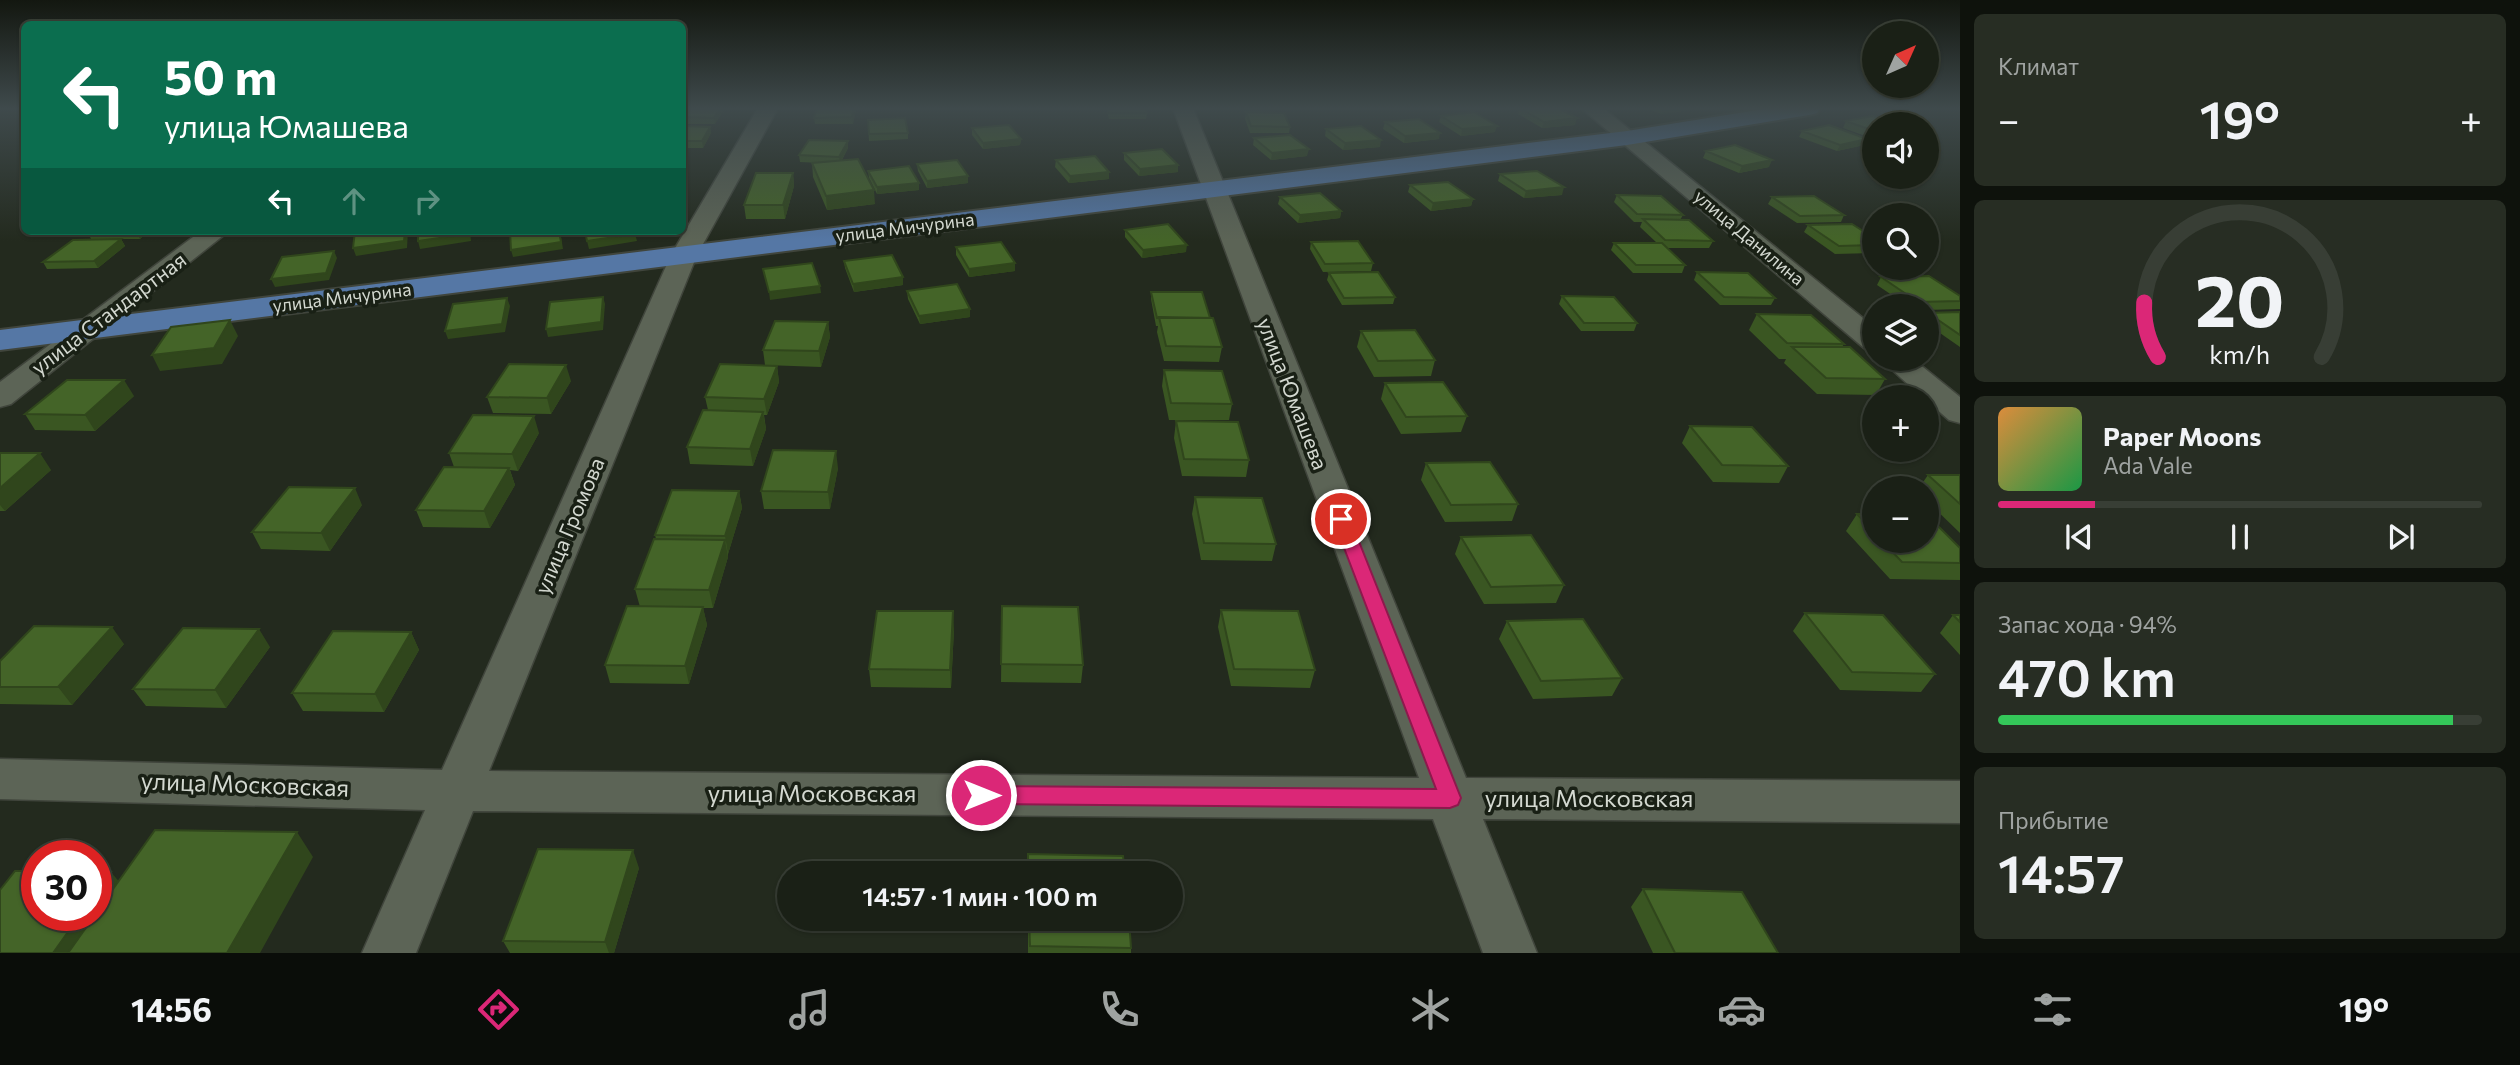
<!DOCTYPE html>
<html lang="ru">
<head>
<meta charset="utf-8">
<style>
  body { margin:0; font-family:Commissioner,sans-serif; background:#272d23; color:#f1f3f6; height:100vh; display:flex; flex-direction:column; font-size:26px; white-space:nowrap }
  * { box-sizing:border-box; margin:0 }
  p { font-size:23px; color:#9fa3a1 }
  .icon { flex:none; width:38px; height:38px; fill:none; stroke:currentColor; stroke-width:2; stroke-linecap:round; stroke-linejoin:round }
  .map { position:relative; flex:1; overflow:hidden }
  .details { display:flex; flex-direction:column; gap:14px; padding:14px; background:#0e120c; width:560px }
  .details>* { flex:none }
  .banner { position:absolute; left:21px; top:21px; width:665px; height:214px; border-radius:10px; box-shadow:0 2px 5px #0004,0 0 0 2px #383e35; background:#0b6e4f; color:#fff; overflow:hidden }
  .needle { width:46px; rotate:45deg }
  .fabs { position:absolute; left:1862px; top:21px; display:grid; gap:14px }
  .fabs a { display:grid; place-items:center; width:77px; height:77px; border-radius:50%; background:#1a2016; box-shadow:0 2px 5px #0004,0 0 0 2px #383e35; font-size:35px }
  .speed { position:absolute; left:21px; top:840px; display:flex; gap:14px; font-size:35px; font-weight:700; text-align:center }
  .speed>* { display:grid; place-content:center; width:91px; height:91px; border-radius:50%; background:#1a2016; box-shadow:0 2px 5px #0004,0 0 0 2px #383e35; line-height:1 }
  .speed .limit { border:10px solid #d22; background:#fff; color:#111 }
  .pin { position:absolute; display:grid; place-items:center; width:60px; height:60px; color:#fff; margin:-30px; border:4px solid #fff; border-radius:50%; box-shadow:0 2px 7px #0007 }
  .me { position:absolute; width:77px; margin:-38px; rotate:90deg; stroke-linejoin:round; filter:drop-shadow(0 0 5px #0008) }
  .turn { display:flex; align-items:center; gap:24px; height:147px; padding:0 28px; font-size:32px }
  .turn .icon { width:91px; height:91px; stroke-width:2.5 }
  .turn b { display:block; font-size:49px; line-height:60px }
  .lanes { display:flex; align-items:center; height:66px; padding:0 28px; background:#0003; justify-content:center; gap:35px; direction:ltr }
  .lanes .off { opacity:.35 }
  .big { font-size:52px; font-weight:600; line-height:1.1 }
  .details .card { flex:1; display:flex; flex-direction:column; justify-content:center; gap:10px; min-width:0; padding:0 24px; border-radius:10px; background:#272d23 }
  .details .dial { align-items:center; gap:0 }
  .dial svg { height:182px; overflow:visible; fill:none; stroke:#383e35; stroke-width:7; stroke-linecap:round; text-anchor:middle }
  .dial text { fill:#f1f3f6; stroke:none }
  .song { display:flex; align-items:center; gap:21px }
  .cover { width:84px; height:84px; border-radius:10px; background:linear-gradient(135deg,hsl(30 70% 55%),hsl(140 70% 35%)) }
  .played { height:7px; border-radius:4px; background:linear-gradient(90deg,#db2777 20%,#383e35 20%) }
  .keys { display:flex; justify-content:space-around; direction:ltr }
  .heat { display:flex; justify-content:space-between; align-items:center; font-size:38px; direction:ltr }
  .charge { height:10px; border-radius:5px; background:linear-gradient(90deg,#34c759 94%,#383e35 0) }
  .trip { position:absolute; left:777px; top:861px; width:406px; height:70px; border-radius:35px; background:#1a2016; box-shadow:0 2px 5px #0004,0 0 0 2px #383e35; font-weight:600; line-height:70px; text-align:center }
  .dock { display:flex; height:112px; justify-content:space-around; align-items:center; background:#0a0d09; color:#9fa3a1 }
  .dock .icon { width:49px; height:49px }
  .dock .current { color:#db2777 }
  .dock b { font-size:32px; color:#f1f3f6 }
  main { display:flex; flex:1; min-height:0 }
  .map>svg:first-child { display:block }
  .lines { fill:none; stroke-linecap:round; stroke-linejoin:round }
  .minor-casing { stroke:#40453c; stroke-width:3 }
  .primary-casing { stroke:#40453c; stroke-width:4 }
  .minor { fill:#5c6456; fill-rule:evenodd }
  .primary { fill:#5577a5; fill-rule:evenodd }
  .wall { fill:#3a5622 }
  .shaded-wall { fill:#30461c }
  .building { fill:#446428; stroke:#30461c; stroke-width:2 }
  .route { fill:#db2777; stroke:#8e194d; stroke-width:2 }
  .labels { text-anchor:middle; stroke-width:7; stroke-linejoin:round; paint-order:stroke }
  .far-street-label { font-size:18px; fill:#d3d8d0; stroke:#192015 }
  .street-label { font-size:21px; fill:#d3d8d0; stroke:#192015 }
  .near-street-label { font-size:24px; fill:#d3d8d0; stroke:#192015 }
</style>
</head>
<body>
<main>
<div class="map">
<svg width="1960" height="953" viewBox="0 0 1960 953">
  <rect width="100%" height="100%" fill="#232a1e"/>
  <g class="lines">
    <defs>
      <path id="minor" d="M758,108H778L697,255L489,771L1419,778L1173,108H1193L1466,778L1960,781V823L1483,819L1537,953H1483L1433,819L473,811L416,953H362L425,810L0,799V759L442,770L671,255Z
        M1581,108H1603L1874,327V351L1864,348Z
        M201,231H229L11,404L0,407V382Z
        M1880,359H1913L1960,397V423L1949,420L1927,401V397H1922Z"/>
      <path id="primary" d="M1770,108H1820L1817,113L1809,115L1627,145L0,350V330L1627,131Z"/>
    </defs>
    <!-- minor casing -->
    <use href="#minor" class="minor-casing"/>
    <!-- primary casing -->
    <use href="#primary" class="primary-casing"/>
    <!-- minor -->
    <use href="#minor" class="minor"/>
    <!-- primary -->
    <use href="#primary" class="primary"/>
  </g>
  <!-- wall -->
  <path class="wall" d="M682,108L723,111L715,124H682Z
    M1106,108H1145L1147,113L1146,119H1109Z
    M1520,108L1575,125L1542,128L1518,114Z
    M1646,108H1690V110L1661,114Z
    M856,110L853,124H815L814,118Z
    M1246,112L1290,127L1289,133H1250L1245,119Z
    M1441,116L1495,132L1461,136L1439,122Z
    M868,120L908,133V139L869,141Z
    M1846,121L1874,124V139L1843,128Z
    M1385,122L1439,139L1404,143L1383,129Z
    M682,126L710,127L711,133L703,148H682Z
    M972,128L1021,139L1020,145L983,149L972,135Z
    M1326,129L1380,147L1343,150L1325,136Z
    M1802,131L1867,139L1864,145L1837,151L1799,137Z
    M1254,138L1307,156L1271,160L1253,145Z
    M848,141V148L842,160L875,204L827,210L813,177L812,163H821L800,162L799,155Z
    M1706,151L1769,167L1739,173L1703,158Z
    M1124,153L1178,172L1139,176L1124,160Z
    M1056,160L1109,179L1069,183L1055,167Z
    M917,164L968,176V183L927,188L918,171Z
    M868,171L919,190L877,194L869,178Z
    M793,173L794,186L785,219H746L744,205Z
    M1500,174L1562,195L1524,198L1498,181Z
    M1410,185L1473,199L1471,206L1431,211L1408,192Z
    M1617,195L1683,215L1680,220L1713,241L1709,248H1667L1685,265L1682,273H1633L1611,250L1614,243H1657L1640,227L1642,222H1634L1614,202Z
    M1280,197L1341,211L1340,218L1298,223L1278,204Z
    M1772,197L1844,215L1841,222L1797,223L1768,204Z
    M1808,225L1874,238V253L1835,254L1804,232Z
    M1125,230L1186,252L1142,258L1125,237Z
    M89,231H149L140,239H121L125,246L98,268L47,269L43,262L91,239L88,232Z
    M1311,242L1373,263L1371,271L1323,272L1310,249Z
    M956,247L1015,271L969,277L956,255Z
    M844,261L903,277V285L854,292L845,268Z
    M1697,272L1775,298L1771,305H1720L1694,280Z
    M1329,273L1395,297L1393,304L1342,305L1327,280Z
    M1881,277L1960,296V309L1927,310V306H1908L1877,285Z
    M907,291L970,317L920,324L908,299Z
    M1151,292L1210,318L1222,347L1219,362L1164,361L1157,332L1158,326H1156L1151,299Z
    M1562,296L1637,323L1634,331H1581L1559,304Z
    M1960,312V347L1927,324L1928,313Z
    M1757,314L1844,344L1842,347L1885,379L1876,395L1817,394L1784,363L1786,359H1779L1749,330Z
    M828,322L830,337L821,367L765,365L763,350Z
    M1361,331L1435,360L1431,376L1374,377L1357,347Z
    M777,366L779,382L767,415H764L766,429L753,466L690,464L687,447L708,410L705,397Z
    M1164,370L1232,404L1229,420H1169L1162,386Z
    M571,381L551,414L493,413L487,397Z
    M1385,383L1467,416L1461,432L1401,434L1381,399Z
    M134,396L95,431L35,430L25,414Z
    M1176,421L1249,460L1246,477L1182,476L1174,438Z
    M1690,426L1788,466L1779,483L1713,482L1682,443Z
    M539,433L518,471L510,470L515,485L490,528L423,527L416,510L454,467L449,453Z
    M0,453L51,470L5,511H0Z
    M1426,463L1518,504L1512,521L1445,522L1421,480Z
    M838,468L830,509H764L761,491Z
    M1928,475H1960V533L1927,501V488H1919Z
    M739,491L742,508L728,554V557L713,608H703L707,625L689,684L610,683L605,665L640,607L635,589L656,539L655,535Z
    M1195,497L1276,544L1272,561L1201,560L1192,514Z
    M362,505L330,551L261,549L252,532Z
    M1857,514H1874V541H1927L1960,548V580L1890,579L1846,531Z
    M1461,537L1564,585L1556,603L1484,604L1455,554Z
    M1002,606L1083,665L1081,683L1001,682Z
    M1221,610L1315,670L1310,688L1231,686L1218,627Z
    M1805,613L1935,674L1921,692L1840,690L1793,631Z
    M1953,615H1960V655L1940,633Z
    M1507,621L1622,678L1612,696L1533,699L1499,639Z
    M954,629L951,688L871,687L869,669Z
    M411,632L419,650L384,712L303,711L292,693Z
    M124,644L72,705L0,704V661Z
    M270,647L226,708L146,706L133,689Z
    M639,868L614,953H510L503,941Z
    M1643,889L1778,953H1653L1631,907Z
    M1028,919H1129L1131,948V953H1028Z"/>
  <!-- shaded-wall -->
  <path class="shaded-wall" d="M720,108H723V111L715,124L714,118Z
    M854,108H856V110L853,124L852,117Z
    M1664,108H1690V110L1661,114Z
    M1577,118L1575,125L1542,128L1544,122Z
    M1497,126L1495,132L1461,136L1462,129Z
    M710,127L711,133L703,148L702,141Z
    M1440,133L1439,139L1404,143L1405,136Z
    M1021,139L1020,145L983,149V143Z
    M1867,139L1864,145L1837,151L1840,145Z
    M1381,140L1380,147L1343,150L1345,143Z
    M848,141V148L840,163L839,157Z
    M1309,149L1307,156L1271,160L1272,153Z
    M1772,160L1769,167L1739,173L1742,166Z
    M1178,165V172L1139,176L1140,169Z
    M1109,172V179L1069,183L1070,176Z
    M793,173L794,186L785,219L783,205Z
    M968,176V183L927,188V181Z
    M919,183V190L877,194V187Z
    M1564,187L1562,195L1524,198L1526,191Z
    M874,190L875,204L827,210L826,196Z
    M1473,199L1471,206L1431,211L1433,203Z
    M1341,211L1340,218L1298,223L1300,215Z
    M136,231H149L140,239Z
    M405,231H408L407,248L356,256L353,248Z
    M468,231H470L471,241L420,249L418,241Z
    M560,231L563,249L513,257L511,250Z
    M635,234L637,241L589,249L587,241Z
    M121,239L125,246L98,268L94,261Z
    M1187,245L1186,252L1142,258L1143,250Z
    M334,251L337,258L329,280L275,287L271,279Z
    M1015,263V271L969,277V269Z
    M903,277V285L854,292L853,284Z
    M820,286L821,293L770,300L769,292Z
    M603,297L605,304L603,330L548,337L546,329Z
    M507,298L510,306L505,332L448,339L445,331Z
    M970,309V317L920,324L919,316Z
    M230,320L238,336L222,364L160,371L152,355Z
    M828,322L830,337L821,367L819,351Z
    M566,365L571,381L551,414L547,398Z
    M777,366L779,382L767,415L764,399Z
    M124,380L134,396L95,431L85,415Z
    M763,412L766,429L753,466L750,449Z
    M534,416L539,433L518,471L512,454Z
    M836,451L838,468L830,509L828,492Z
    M40,453L51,470L5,511L0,505V488Z
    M509,468L515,485L490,528L484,511Z
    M355,488L362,505L330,551L321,533Z
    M739,491L742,508L728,554L725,536Z
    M725,540L728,557L713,608L709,590Z
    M703,607L707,625L689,684L685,666Z
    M953,611L954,629L951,688L950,670Z
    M112,627L124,644L72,705L58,687Z
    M259,629L270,647L226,708L215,690Z
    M411,632L419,650L384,712L375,694Z
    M297,832L313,857L260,953H227Z
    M633,850L639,868L614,953H609L605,942Z
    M111,872L126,890L82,953H53L80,915H96V893Z"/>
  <!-- building -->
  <path class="building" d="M682,108H720L714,118L682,117Z
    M817,108H854L852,117L814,118Z
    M1108,108H1145L1147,113H1109Z
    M1520,108H1558L1577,118L1544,122Z
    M1246,112L1284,113L1290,127L1251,126Z
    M1474,112L1497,126L1462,129L1441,116Z
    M1872,116L1897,124H1874V131L1846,121Z
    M905,118L908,133L869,134L868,120Z
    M1419,119L1440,133L1405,136L1385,122Z
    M1009,125L1021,139L983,143L972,128Z
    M1829,125L1867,139L1840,145L1802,131Z
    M682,126L710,127L702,141H682Z
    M1361,126L1381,140L1345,143L1326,129Z
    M1290,135L1309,149L1272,153L1254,138Z
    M809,140L848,141L839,157L799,155Z
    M1735,145L1772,160L1742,166L1706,151Z
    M1162,149L1178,165L1140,169L1124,153Z
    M1095,156L1109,172L1070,176L1056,160Z
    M858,159L874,190L826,196L812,163Z
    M957,160L968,176L927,181L917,164Z
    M909,166L919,183L877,187L868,171Z
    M1537,171L1564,187L1526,191L1500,174Z
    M756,173H793L783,205H744Z
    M1448,182L1473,199L1433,203L1410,185Z
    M1320,193L1341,211L1300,215L1280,197Z
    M1617,195L1661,196L1683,215L1637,214Z
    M1814,196L1844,215L1800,216L1772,197Z
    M1643,219L1689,220L1713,241L1665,240Z
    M1168,224L1187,245L1143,250L1125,230Z
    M1852,224L1874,238V245L1839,246L1808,225Z
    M89,231H136L88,232Z
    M355,231H405L404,241L353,248Z
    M418,231H468V234L418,241Z
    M510,231H559L561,242L511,250Z
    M585,231H634L635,234L587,241Z
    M121,239L94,261L43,262L73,240Z
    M1358,241L1373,263L1325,264L1311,242Z
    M1001,242L1015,263L969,269L956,247Z
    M1614,243H1662L1685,265H1636Z
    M334,251L326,273L271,279L282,257Z
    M892,255L903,277L853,284L844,261Z
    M812,263L820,286L769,292L763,269Z
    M1378,272L1395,297L1344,298L1329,273Z
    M1697,272L1748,273L1775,298L1724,297Z
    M1929,276L1960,296V301L1918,302L1881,277Z
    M957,284L970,309L919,316L907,291Z
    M1151,292H1202L1210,318H1157Z
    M1562,296L1614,297L1637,323H1584Z
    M603,297L601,322L546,329L550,302Z
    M507,298L502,324L445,331L453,304Z
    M1960,312V335L1928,313Z
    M1757,314L1811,315L1844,344L1787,343Z
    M1159,317L1213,318L1222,347L1166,346Z
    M230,320L214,348L152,355L171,327Z
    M775,321L828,322L819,351L763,350Z
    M1415,330L1435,360L1378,361L1361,331Z
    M1792,347H1850L1885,379L1826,378Z
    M509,364L566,365L547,398L487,397Z
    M720,364L777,366L764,399L705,397Z
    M1164,370L1222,371L1232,404L1171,403Z
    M67,380H124L85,415L25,414Z
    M1443,382L1467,416L1406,417L1385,383Z
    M703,410L763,412L750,449L687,447Z
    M473,415L534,416L512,454L449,453Z
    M1176,421L1238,422L1249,460L1184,459Z
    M1690,426L1752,427L1788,466L1722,465Z
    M773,450L836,451L828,492L761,491Z
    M0,453H40L0,488Z
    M1490,462L1518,504L1451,505L1426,463Z
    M444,467L509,468L484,511L416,510Z
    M1928,475H1960V504Z
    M289,487L355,488L321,533L252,532Z
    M672,490L739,491L725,536L655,535Z
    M1195,497L1262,498L1276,544L1204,543Z
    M1857,514H1874V532Z
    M1927,515L1960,548V563L1902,562L1882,541H1927Z
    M1531,535L1564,585L1491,587L1461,537Z
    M654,539L725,540L709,590L635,589Z
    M627,606L703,607L685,666L605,665Z
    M1002,606L1078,607L1083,665L1001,664Z
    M1221,610L1298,611L1315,670L1234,669Z
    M877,611H953L950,670L869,669Z
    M1805,613L1883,615L1935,674L1852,672Z
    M1953,615H1960V622Z
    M1583,619L1622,678L1541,681L1507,621Z
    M34,626L112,627L58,687H0V661Z
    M183,628L259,629L215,690L133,689Z
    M333,631L411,632L375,694L292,693Z
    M155,830L297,832L227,953H68L95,915H96V913Z
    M538,849L633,850L605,942L503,941Z
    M1028,854L1123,856L1125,873H1028Z
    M15,871H37V915H80L53,953H0V890Z
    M96,872H111L96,893Z
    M1643,889L1742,892L1778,953H1675Z
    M1029,919H1129L1131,948L1030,946Z"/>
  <!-- sky -->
  <linearGradient id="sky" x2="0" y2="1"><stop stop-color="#131710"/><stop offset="0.45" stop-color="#3f4a4c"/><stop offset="1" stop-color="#3f4a4c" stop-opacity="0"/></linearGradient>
  <rect width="1960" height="241" fill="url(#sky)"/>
  <!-- route -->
  <path class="route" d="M1341,514L1350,519L1461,798L1458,805L1450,808L981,804L974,801L970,795L974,788L981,786L1436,789L1333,519Z"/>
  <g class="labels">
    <!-- far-street labels -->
    <g class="far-street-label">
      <text transform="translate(905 228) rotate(-7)" y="6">улица Мичурина</text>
      <text transform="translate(1749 238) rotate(40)" y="6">улица Данилина</text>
      <text transform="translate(342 298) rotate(-7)" y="6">улица Мичурина</text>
    </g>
    <!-- street labels -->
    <g class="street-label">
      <text transform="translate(109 314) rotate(-37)" y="7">улица Стандартная</text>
      <text transform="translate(1292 394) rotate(69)" y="7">улица Юмашева</text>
      <text transform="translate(570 526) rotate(-67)" y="7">улица Громова</text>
    </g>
    <!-- near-street labels -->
    <g class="near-street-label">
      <text transform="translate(245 785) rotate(2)" y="8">улица Московская</text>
      <text x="812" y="802">улица Московская</text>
      <text x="1589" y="807">улица Московская</text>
    </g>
  </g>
</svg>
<div class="fabs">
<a><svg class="needle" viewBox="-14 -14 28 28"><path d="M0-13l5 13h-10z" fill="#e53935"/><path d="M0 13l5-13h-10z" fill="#9fa3a1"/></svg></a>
<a><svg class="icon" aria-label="sound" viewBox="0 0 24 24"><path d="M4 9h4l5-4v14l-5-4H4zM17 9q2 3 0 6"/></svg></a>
<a><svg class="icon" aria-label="search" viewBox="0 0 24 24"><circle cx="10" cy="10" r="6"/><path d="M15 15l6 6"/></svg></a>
<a><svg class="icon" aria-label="layers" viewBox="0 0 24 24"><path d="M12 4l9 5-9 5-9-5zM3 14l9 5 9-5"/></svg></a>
<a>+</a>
<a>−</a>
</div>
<div class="speed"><div class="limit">30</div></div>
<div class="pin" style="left:1341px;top:519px;background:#d93025"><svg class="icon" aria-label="arrive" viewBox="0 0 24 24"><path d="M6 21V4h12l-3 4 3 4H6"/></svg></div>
<svg class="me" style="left:981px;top:795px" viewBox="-20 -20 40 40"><circle r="17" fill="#db2777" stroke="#fff" stroke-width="3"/><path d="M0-11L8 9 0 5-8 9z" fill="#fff"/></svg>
<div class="trip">14:57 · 1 мин · 100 m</div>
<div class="banner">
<div class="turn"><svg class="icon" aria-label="left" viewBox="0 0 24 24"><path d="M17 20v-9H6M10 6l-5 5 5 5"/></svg><div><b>50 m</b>улица Юмашева</div></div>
<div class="lanes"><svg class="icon" aria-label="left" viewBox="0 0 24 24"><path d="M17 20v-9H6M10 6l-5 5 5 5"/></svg><svg class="icon off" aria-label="ahead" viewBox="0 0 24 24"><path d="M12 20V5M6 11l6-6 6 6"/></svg><svg class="icon off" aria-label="right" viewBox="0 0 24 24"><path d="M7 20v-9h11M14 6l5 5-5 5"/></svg></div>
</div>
</div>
<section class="details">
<div class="card"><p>Климат</p>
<div class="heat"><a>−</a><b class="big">19°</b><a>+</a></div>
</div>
<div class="card dial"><svg viewBox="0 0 100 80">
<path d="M14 69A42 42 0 1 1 86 69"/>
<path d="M14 69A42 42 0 0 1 8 45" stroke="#db2777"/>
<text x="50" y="56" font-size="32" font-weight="700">20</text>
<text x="50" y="72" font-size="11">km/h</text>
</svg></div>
<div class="card">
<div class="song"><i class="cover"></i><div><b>Paper Moons</b><p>Ada Vale</p></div></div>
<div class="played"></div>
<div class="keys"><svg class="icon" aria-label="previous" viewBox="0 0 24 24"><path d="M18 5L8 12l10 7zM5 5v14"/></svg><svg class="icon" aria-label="pause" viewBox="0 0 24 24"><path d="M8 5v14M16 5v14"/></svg><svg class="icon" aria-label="next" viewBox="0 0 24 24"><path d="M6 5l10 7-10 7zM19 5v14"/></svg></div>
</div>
<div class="card"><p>Запас хода · 94%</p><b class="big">470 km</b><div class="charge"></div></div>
<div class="card"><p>Прибытие</p><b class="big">14:57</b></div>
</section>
</main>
<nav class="dock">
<b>14:56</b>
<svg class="icon current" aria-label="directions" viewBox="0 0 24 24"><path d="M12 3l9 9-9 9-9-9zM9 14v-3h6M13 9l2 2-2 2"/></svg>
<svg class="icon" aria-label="music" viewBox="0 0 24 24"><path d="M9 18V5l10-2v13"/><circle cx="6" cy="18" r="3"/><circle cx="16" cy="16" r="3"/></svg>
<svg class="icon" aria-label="phone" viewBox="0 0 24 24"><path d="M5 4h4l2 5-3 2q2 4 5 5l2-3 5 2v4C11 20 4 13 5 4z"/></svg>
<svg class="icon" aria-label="climate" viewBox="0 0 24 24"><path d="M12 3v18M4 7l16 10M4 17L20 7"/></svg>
<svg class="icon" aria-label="car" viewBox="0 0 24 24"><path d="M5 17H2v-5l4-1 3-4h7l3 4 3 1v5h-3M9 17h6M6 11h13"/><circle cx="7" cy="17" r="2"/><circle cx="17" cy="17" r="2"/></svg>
<svg class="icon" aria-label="filters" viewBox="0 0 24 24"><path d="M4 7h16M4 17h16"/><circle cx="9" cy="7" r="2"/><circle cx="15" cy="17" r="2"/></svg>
<b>19°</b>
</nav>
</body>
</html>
